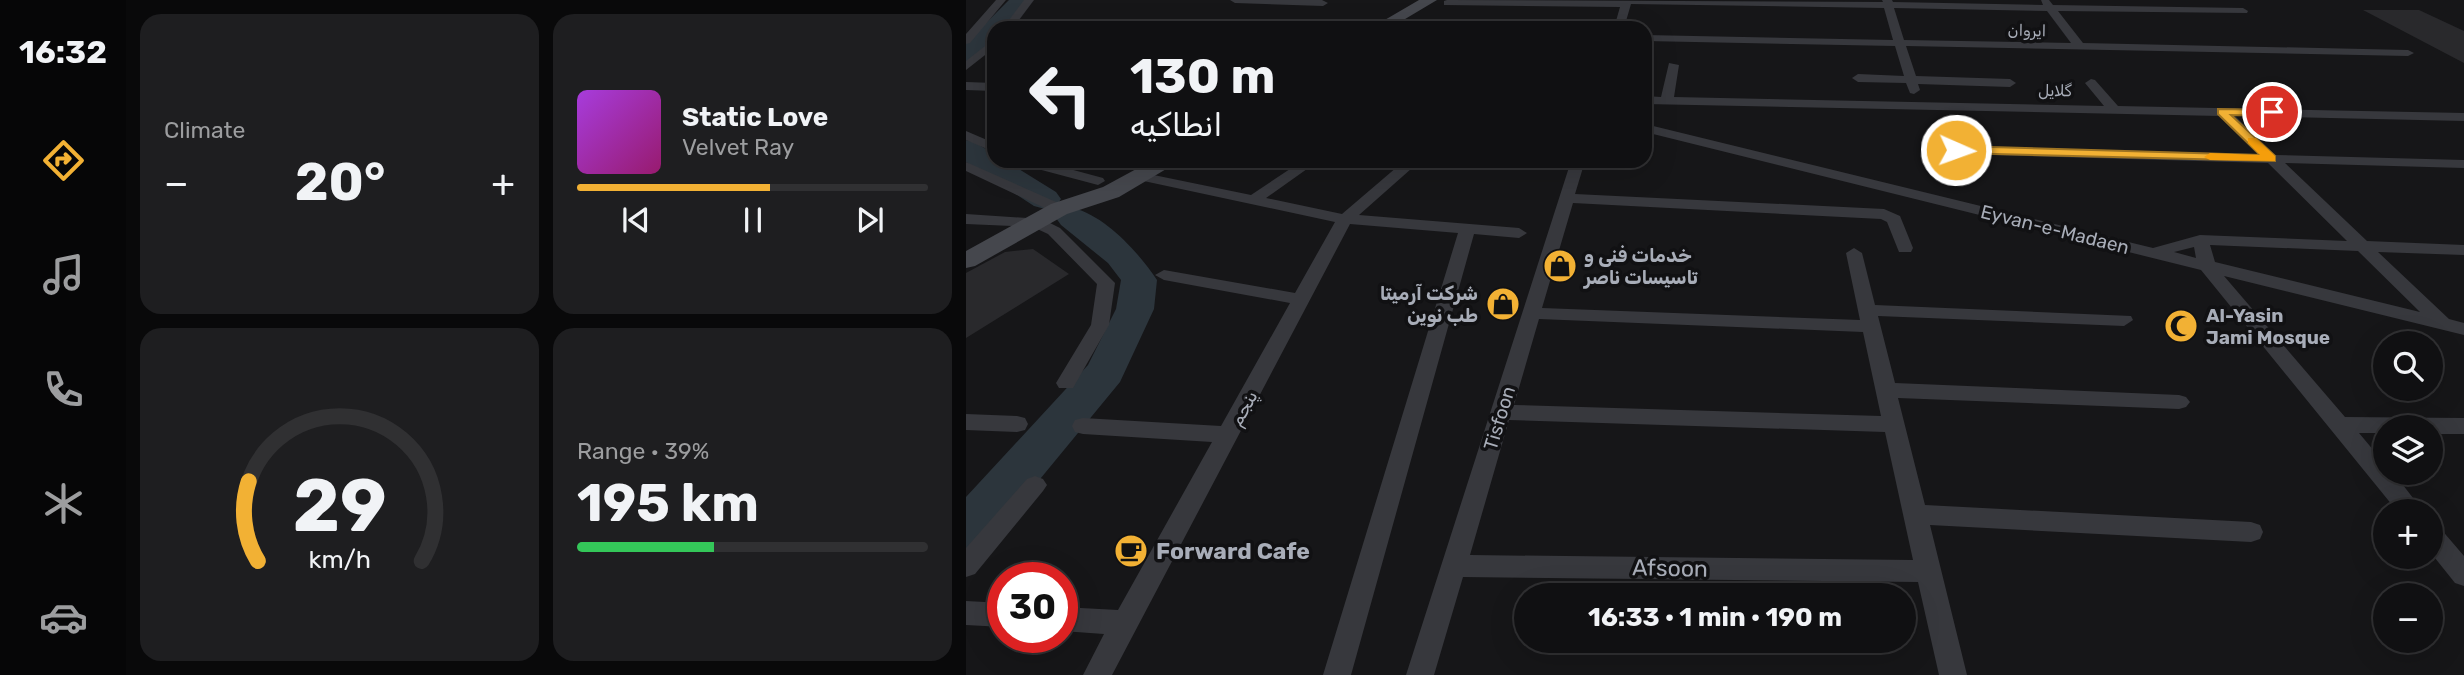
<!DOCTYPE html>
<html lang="en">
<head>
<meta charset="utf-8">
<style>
  body { margin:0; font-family:Rubik,"Noto Sans Arabic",sans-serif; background:#1e1e20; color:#f1f3f6; height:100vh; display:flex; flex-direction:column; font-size:26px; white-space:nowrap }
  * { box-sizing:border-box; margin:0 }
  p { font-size:23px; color:#9c9d9f }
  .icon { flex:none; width:38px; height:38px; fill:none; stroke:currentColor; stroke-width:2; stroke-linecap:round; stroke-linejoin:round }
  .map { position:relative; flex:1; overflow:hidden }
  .panel { display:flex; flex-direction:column; gap:14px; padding:14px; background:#09090a; width:840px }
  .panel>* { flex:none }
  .guide { position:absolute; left:21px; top:21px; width:665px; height:147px; border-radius:21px; box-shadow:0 7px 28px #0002,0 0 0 2px #303032; background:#101012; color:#f1f3f6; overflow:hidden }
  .tools { position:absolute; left:1407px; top:331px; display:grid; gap:14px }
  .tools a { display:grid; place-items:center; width:70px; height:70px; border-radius:50%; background:#101012; box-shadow:0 7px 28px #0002,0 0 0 2px #303032; font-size:35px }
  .speed { position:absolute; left:21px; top:562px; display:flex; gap:14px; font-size:35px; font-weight:700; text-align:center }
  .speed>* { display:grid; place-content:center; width:91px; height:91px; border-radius:50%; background:#101012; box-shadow:0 7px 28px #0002,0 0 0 2px #303032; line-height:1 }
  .speed .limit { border:10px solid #d22; background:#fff; color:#111 }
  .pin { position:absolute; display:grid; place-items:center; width:60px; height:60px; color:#fff; margin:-30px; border:4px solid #fff; border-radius:50%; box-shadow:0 2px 7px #0007 }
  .me { position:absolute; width:77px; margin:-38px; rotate:92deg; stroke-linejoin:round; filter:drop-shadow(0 0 5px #0008) }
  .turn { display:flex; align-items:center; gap:24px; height:147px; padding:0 28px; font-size:32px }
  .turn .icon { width:91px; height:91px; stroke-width:2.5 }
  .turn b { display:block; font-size:49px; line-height:60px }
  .big { font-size:52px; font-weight:700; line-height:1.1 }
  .panel .tile { flex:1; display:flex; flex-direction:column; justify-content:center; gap:10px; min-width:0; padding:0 24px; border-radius:21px; background:#1e1e20 }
  .panel .dial { align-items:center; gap:0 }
  .dial svg { height:182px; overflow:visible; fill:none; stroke:#303032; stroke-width:7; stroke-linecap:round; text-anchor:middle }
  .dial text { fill:#f1f3f6; stroke:none }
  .song { display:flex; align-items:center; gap:21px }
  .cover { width:84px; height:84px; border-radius:10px; background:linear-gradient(135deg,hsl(280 70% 55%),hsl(320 70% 35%)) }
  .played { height:7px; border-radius:4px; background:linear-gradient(90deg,#f2b134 55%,#303032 55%) }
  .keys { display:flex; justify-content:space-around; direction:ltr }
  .heat { display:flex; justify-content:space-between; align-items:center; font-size:38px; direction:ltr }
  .charge { height:10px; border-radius:5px; background:linear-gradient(90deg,#34c759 39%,#303032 0) }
  .panel .tiles { flex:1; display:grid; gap:14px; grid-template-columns:repeat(2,1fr) }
  .trip { position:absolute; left:548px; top:583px; width:402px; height:70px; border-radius:35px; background:#101012; box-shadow:0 7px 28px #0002,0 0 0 2px #303032; font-weight:700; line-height:70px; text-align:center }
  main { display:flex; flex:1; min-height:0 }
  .tabs { display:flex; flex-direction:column; width:126px; justify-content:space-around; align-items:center; background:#060607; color:#9c9d9f }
  .tabs .icon { width:49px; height:49px }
  .tabs .selected { color:#f2b134 }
  .tabs b { font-size:32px; color:#f1f3f6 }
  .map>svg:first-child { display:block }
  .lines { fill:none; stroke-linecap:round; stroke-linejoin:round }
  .river { fill:#2c353c; fill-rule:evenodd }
  .building { fill:#29292c }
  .street { fill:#37383d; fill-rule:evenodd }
  .secondary { fill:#45474d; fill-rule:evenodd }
  .route { fill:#f2b134; stroke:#9d7322; stroke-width:2 }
  .slow { fill:#f59e0b }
  .labels { text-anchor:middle; stroke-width:7; stroke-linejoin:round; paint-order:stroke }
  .far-street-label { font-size:16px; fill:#a8adb8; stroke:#111113 }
  .street-label { font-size:19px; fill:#a8adb8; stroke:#111113 }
  .poi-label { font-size:19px; font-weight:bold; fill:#a8adb8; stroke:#111113; text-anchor:start }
  .near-poi-label { font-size:23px; font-weight:bold; fill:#a8adb8; stroke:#111113; text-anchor:start }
  .near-street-label { font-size:23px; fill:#a8adb8; stroke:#111113 }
</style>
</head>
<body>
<main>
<nav class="tabs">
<b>16:32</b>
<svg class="icon selected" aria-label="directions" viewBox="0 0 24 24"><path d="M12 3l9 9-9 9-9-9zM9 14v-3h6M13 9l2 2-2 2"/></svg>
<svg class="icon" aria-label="music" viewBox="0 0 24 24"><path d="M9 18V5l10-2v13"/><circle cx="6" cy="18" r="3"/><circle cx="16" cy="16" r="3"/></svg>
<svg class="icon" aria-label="phone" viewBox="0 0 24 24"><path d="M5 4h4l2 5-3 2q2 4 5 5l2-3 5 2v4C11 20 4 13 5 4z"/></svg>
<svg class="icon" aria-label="climate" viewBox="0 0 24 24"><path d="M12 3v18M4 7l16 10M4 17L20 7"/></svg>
<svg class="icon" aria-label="car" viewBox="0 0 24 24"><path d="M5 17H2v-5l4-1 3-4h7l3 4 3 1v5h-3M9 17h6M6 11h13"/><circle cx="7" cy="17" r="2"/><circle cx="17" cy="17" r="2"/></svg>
</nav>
<section class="panel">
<div class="tiles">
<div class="tile"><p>Climate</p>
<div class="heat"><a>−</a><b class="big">20°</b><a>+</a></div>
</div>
<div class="tile">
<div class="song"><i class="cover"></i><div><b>Static Love</b><p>Velvet Ray</p></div></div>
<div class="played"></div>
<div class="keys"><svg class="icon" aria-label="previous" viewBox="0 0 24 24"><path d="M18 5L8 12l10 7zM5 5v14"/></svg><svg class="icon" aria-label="pause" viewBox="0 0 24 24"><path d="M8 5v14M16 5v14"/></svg><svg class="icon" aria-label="next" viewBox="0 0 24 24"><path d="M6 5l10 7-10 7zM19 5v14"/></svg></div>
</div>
<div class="tile dial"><svg viewBox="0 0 100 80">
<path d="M14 69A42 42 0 1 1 86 69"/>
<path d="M14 69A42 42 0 0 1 10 34" stroke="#f2b134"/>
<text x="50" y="56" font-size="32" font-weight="700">29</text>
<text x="50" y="72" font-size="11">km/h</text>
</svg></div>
<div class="tile"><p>Range · 39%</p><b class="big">195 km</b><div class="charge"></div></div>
</div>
</section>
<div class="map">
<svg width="1498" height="675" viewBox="0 0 1498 675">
  <rect width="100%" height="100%" fill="#161618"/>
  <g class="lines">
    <!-- river -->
    <path class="river" d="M43,0H64L41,28H28V41L8,61L0,63V43Z
      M0,140L10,143L28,154V161H40L90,192L95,199L90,206L79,209L68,206L0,162Z
      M107,208C140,216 173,253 191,280L188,309L154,382L18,547L0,553V497L122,365L150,309L155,280L142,263L95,225L90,218L95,211Z"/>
  </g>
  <!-- building -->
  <path class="building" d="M1397,10H1453L1498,31V63Z
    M67,249L103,274L0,338V273L39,252Z"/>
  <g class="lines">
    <!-- street -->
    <path class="street" d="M30,0H40L4,43L0,44V34Z
      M58,0H68L47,28H37Z
      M264,0H356L362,3L357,6L269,3Z
      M481,0L917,2L916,0H926L927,2L1077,5L1075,0H1083L1087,5L1277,8L1282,11L1281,13L1092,11L1117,43L1442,50L1448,53L1442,56L940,46L950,76L1044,79L1050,83L1044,87L952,84L954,90L948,94L944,93L940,83L892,82L886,78L892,74L938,76L929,46L679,41V35L927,40L918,8L665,4L658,28H648L654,7L478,5V1ZM928,8L1081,11L1105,43L938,40Z
      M28,39V48L0,70V61Z
      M703,63L713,65L708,97L1138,106L1119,83L1125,79L1129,80L1152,106L1498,113V121L1269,116L1309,155L1498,160V168L1319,163L1401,241L1498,245V255L1412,252L1483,319L1498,323V335L1258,276L1379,417L1498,418V434H1465V427H1419V433H1393L1419,464V472H1427L1457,511H1431L1235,270L679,132V124L1187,248L1234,235L1381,241L1302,163L990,154L983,150L990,146L1293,154L1254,116L679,104V96L695,97ZM1244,245L1392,251L1454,312L1249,262ZM1228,247L1230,258L1208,252Z
      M0,82L28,83V91L0,90Z
      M0,131L28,143V152L0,140Z
      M51,161H74L137,178L139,181L132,185L53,164Z
      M336,161H346L348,164L300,198L376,214L438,161H454L393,215L553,228L561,233L553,238L508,234L385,675H357L492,233L384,224L146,675H117L138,634L96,631V607L152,610L246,442L117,434L109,432L106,426L109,420L117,418L255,426L324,303L198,280L189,275L198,270L329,293L369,222L173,180L166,176L173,172L285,195Z
      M605,161H619L609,194L918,209L934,216L947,248L945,252H933L921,222L915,219L607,203L576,308L894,320L880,253L888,248L896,253L909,305L1165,316L1167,320L1158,326L912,316L929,383L1213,395L1220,397L1224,402L1220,407L1213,409L932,398L959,505L1285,522L1294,525L1297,532L1294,539L1285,542L964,525L1001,675H973L952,582L497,577L468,675H440ZM573,319L897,332L915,416L548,405ZM543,420L919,432L947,560L504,555Z
      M0,162L99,206L101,209L93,214L87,212L0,171Z
      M0,214L76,219L94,228L149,283L143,325L107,388H93L90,383L125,325L131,284L82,234L67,227L0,224Z
      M0,414L51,416L59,418L62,424L59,430L51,432L0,430Z
      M69,476L77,479L81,485L77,491L9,574L0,577V548L61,479Z
      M1465,525L1474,528L1498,556V586L1489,583L1465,553Z
      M0,601L37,603V627L0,625Z"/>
    <!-- secondary -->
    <path class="secondary" d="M453,0H471L424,28H405Z
      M185,161H210L207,165L153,197L101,214L9,266L0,268V251L85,204L137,187Z"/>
  </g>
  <!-- route -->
  <path class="route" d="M1252,109L1310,110V115L1306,116L1265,115L1309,156V161L990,153L985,150L990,146L1294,155L1252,114Z"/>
  <!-- slow -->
  <path class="slow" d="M1282,138H1290L1309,156V161L1244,160L1238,157L1244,153L1294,155L1282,143Z"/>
  <!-- icons -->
  <defs>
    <symbol id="shop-disc" viewBox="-11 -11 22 22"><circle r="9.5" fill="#f2b134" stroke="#111113"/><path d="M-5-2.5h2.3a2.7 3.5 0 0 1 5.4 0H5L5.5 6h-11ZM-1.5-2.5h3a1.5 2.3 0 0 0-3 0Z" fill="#111"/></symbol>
    <symbol id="mosque-disc" viewBox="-11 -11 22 22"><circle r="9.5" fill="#f2b134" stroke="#111113"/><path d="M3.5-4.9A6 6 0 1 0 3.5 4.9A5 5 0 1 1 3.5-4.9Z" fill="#111"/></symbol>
    <symbol id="cafe-disc" viewBox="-11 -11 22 22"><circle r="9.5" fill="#f2b134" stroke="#111113"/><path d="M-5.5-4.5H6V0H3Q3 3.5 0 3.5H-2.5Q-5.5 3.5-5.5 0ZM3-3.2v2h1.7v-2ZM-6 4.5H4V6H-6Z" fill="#111"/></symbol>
  </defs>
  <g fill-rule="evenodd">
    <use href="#shop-disc" x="575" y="247" width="38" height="38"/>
    <use href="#shop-disc" x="518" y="285" width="38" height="38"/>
    <use href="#mosque-disc" x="1196" y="307" width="38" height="38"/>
    <use href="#cafe-disc" x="146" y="532" width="38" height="38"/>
  </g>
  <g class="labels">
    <!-- far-street labels -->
    <g class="far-street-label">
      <text transform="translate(1061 30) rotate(1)" y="6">ایروان</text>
      <text transform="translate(1089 90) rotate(1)" y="6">گلایل</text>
    </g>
    <!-- street labels -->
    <g class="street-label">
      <text transform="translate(1089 229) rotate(14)" y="7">Eyvan-e-Madaen</text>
      <text transform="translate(277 408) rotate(-61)" y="7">پنجم</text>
      <text transform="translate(533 418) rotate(-73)" y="7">Tisfoon</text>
    </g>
    <!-- poi labels -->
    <g class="poi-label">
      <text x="618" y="262">خدمات فنی و<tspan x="618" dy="22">تاسیسات ناصر</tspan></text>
      <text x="512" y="300" text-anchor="end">شرکت آرمیتا<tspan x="512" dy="22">طب نوین</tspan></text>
      <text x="1240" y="322">Al-Yasin<tspan x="1240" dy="22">Jami Mosque</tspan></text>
    </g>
    <!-- near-poi labels -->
    <g class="near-poi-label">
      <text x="190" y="559">Forward Cafe</text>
    </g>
    <!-- near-street labels -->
    <g class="near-street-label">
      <text transform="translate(704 568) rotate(1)" y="8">Afsoon</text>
    </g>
  </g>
</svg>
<div class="tools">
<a><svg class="icon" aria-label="search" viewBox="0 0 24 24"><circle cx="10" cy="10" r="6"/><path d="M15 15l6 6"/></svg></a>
<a><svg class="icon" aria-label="layers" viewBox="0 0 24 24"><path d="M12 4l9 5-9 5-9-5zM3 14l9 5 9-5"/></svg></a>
<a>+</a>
<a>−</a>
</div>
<div class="speed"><div class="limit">30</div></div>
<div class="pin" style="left:1306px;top:112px;background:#d93025"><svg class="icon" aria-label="arrive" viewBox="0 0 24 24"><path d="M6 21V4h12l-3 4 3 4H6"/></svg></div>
<svg class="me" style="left:990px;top:150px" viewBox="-20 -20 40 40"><circle r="17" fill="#f2b134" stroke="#fff" stroke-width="3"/><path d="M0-11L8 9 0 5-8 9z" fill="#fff"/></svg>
<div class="trip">16:33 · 1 min · 190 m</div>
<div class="guide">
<div class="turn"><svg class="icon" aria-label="left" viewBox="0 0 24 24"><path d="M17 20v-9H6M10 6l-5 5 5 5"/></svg><div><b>130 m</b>انطاکیه</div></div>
</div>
</div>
</main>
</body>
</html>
